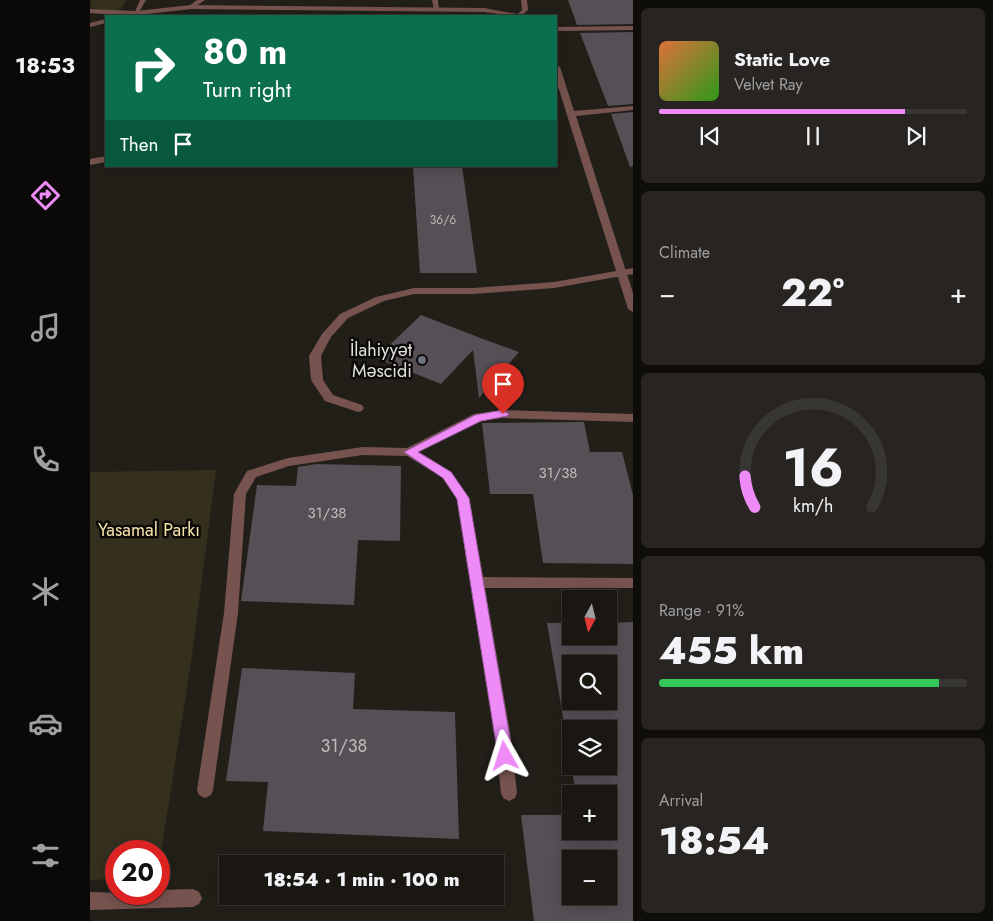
<!DOCTYPE html>
<html lang="en">
<head>
<meta charset="utf-8">
<style>
  body { margin:0; font-family:Jost,sans-serif; background:#272421; color:#f1f3f6; height:100vh; display:flex; flex-direction:column; font-size:19px; white-space:nowrap }
  * { box-sizing:border-box; margin:0 }
  p { font-size:16px; color:#9f9fa0 }
  .icon { flex:none; width:28px; height:28px; fill:none; stroke:currentColor; stroke-width:2; stroke-linecap:round; stroke-linejoin:round }
  .map { position:relative; flex:1; overflow:hidden }
  .details { display:flex; flex-direction:column; gap:8px; padding:8px; background:#0e0d0a; width:360px }
  .details>* { flex:none }
  .hud { position:absolute; left:15px; top:15px; width:452px; height:152px; border-radius:0px; box-shadow:0 2px 12px #0003,0 0 0 1px #383633; background:#0b6e4f; color:#fff; overflow:hidden }
  .needle { width:32px; rotate:187deg }
  .fabs { position:absolute; left:472px; top:590px; display:grid; gap:10px }
  .fabs a { display:grid; place-items:center; width:55px; height:55px; border-radius:0px; background:#1a1713; box-shadow:0 2px 12px #0003,0 0 0 1px #383633; font-size:25px }
  .speed { position:absolute; left:15px; top:840px; display:flex; gap:10px; font-size:25px; font-weight:700; text-align:center }
  .speed>* { display:grid; place-content:center; width:65px; height:65px; border-radius:50%; background:#1a1713; box-shadow:0 2px 12px #0003,0 0 0 1px #383633; line-height:1 }
  .speed .limit { border:8px solid #d22; background:#fff; color:#111 }
  .pin { position:absolute; display:grid; place-items:center; width:42px; height:42px; color:#fff; margin:-51px -21px; border-radius:50% 50% 50% 0; rotate:-45deg; box-shadow:0 0 5px #0007 }
  .pin .icon { rotate:45deg }
  .me { position:absolute; width:55px; margin:-28px; rotate:354deg; stroke-linejoin:round; filter:drop-shadow(0 0 4px #0008) }
  .turn { display:flex; align-items:center; gap:18px; height:105px; padding:0 15px; font-size:22px }
  .turn .icon { width:65px; height:65px; stroke-width:2.5 }
  .turn b { display:block; font-size:35px; line-height:42px }
  .then { display:flex; align-items:center; height:48px; padding:0 15px; background:#0003; gap:10px; font-size:19px }
  .big { font-size:38px; font-weight:800; line-height:1.1 }
  .details .card { flex:1; display:flex; flex-direction:column; justify-content:center; gap:8px; min-width:0; padding:0 18px; border-radius:8px; background:#272421 }
  .details .dial { align-items:center; gap:0 }
  .dial svg { height:130px; overflow:visible; fill:none; stroke:#383633; stroke-width:7; stroke-linecap:round; text-anchor:middle }
  .dial text { fill:#f1f3f6; stroke:none }
  .song { display:flex; align-items:center; gap:15px }
  .cover { width:60px; height:60px; border-radius:8px; background:linear-gradient(135deg,hsl(20 70% 55%),hsl(110 70% 35%)) }
  .played { height:5px; border-radius:2px; background:linear-gradient(90deg,#ef8bf7 80%,#383633 80%) }
  .keys { display:flex; justify-content:space-around; direction:ltr }
  .heat { display:flex; justify-content:space-between; align-items:center; font-size:28px; direction:ltr }
  .charge { height:8px; border-radius:4px; background:linear-gradient(90deg,#34c759 91%,#383633 0) }
  .trip { position:absolute; left:129px; top:855px; width:285px; height:50px; border-radius:0px; background:#1a1713; box-shadow:0 2px 12px #0003,0 0 0 1px #383633; font-weight:800; line-height:50px; text-align:center }
  main { display:flex; flex:1; min-height:0 }
  .dock { display:flex; flex-direction:column; width:90px; justify-content:space-around; align-items:center; background:#0a0908; color:#9f9fa0 }
  .dock .icon { width:35px; height:35px }
  .dock .current { color:#ef8bf7 }
  .dock b { font-size:22px; color:#f1f3f6 }
  .map>svg:first-child { display:block }
  .green { fill:#352f1e }
  .building { fill:#564f55; fill-rule:evenodd }
  .lines { fill:none; stroke-linecap:round; stroke-linejoin:round }
  .lane { fill:#76534f; fill-rule:evenodd }
  .street { fill:#76534f; fill-rule:evenodd }
  .route { fill:#ef8bf7; stroke:#9b5aa1 }
  .worship-dot { fill:#6b7280; stroke:#0a0907; stroke-width:2 }
  .labels { text-anchor:middle; stroke-width:5; stroke-linejoin:round; paint-order:stroke }
  .far-number-label { font-size:12px; fill:#bebcba }
  .number-label { font-size:15px; fill:#bebcba }
  .poi-label { font-size:18px; fill:#e1e0db; stroke:#0a0907; text-anchor:end }
  .park-label { font-size:18px; fill:#f5e3a9; stroke:#0a0907 }
  .near-number-label { font-size:18px; fill:#bebcba }
</style>
</head>
<body>
<main>
<nav class="dock">
<b>18:53</b>
<svg class="icon current" aria-label="directions" viewBox="0 0 24 24"><path d="M12 3l9 9-9 9-9-9zM9 14v-3h6M13 9l2 2-2 2"/></svg>
<svg class="icon" aria-label="music" viewBox="0 0 24 24"><path d="M9 18V5l10-2v13"/><circle cx="6" cy="18" r="3"/><circle cx="16" cy="16" r="3"/></svg>
<svg class="icon" aria-label="phone" viewBox="0 0 24 24"><path d="M5 4h4l2 5-3 2q2 4 5 5l2-3 5 2v4C11 20 4 13 5 4z"/></svg>
<svg class="icon" aria-label="climate" viewBox="0 0 24 24"><path d="M12 3v18M4 7l16 10M4 17L20 7"/></svg>
<svg class="icon" aria-label="car" viewBox="0 0 24 24"><path d="M5 17H2v-5l4-1 3-4h7l3 4 3 1v5h-3M9 17h6M6 11h13"/><circle cx="7" cy="17" r="2"/><circle cx="17" cy="17" r="2"/></svg>
<svg class="icon" aria-label="filters" viewBox="0 0 24 24"><path d="M4 7h16M4 17h16"/><circle cx="9" cy="7" r="2"/><circle cx="15" cy="17" r="2"/></svg>
</nav>
<div class="map">
<svg width="543" height="921" viewBox="0 0 543 921">
  <rect width="100%" height="100%" fill="#221f19"/>
  <!-- green -->
  <path class="green" d="M0,0H37L31,9L24,11L1,8Z
    M126,470L102,656L69,865V851H26V879L0,880V472Z"/>
  <!-- building -->
  <path class="building" d="M478,0H543V24L487,25Z
    M543,32V104L518,106L490,33Z
    M543,112V166L540,167L521,114Z
    M323,166H372L387,273H330Z
    M331,315L393,339L429,352L389,398L383,350L351,384L286,358Z
    M494,422L500,452H532L543,495V564L453,563L443,494H400L392,423Z
    M226,464L311,466L310,541L268,540L264,605L151,601L167,485L206,486L208,467Z
    M543,622V921H444L431,815H481V831H519V794H486L457,623H481V636H519V623ZM481,664H519V701H481ZM481,729H519V766H481ZM481,859H519V896H481Z
    M152,668L265,673L263,709L365,712L369,839L173,831L178,782L136,781Z"/>
  <g class="lines">
    <!-- lane -->
    <path class="lane" d="M50,0H56L48,14H44Z
      M107,0H115L103,8H99V6Z
      M342,0H348L349,11L344,10Z
      M431,0H437L438,10L431,16L428,14L432,10Z
      M543,26V30L466,31V27Z
      M16,156V162L0,165V159Z
      M543,268V274L464,288L383,294H324L294,301L258,318L241,337L231,356L233,380L243,395L272,405L274,408L272,411L268,412L235,401L221,380L219,356L232,334L250,314L286,297L324,288H383L464,282Z
      M413,410L543,414V422L413,418L391,421L329,452L361,472L379,498L393,577L543,578V588H395L421,738L427,793L425,798L419,801L413,798L411,793L405,738L367,499L353,478L317,456L273,455L199,466L166,477L156,494L148,613L123,790L121,795L115,798L109,795L107,790L134,613L144,494L157,471L198,458L273,447L317,448L384,414Z
      M103,889L109,892L112,898L109,904L103,907L0,910V892L69,894V890Z"/>
    <!-- street -->
    <path class="street" d="M101,5L394,8L438,16H423L394,12L101,9L41,16L0,13V9L46,11Z
      M16,19V23L0,27V23Z
      M466,65L470,67L484,111L543,106V110L486,116L543,293V312L538,309L466,80Z"/>
  </g>
  <!-- route -->
  <path class="route" d="M413,410L419,414L417,416L391,421L328,452L361,472L379,498L423,756L420,761L415,763L410,761L408,756L367,499L353,478L314,452L385,415Z"/>
  <!-- markers -->
  <circle class="worship-dot" cx="332" cy="360" r="5"/>
  <g class="labels">
    <!-- far-number labels -->
    <g class="far-number-label">
      <text x="353" y="224">36/6</text>
    </g>
    <!-- number labels -->
    <g class="number-label">
      <text x="468" y="478">31/38</text>
      <text x="237" y="518">31/38</text>
    </g>
    <!-- poi labels -->
    <g class="poi-label">
      <text x="322" y="356">İlahiyyət<tspan x="322" dy="21">Məscidi</tspan></text>
    </g>
    <!-- park labels -->
    <g class="park-label">
      <text x="59" y="536">Yasamal Parkı</text>
    </g>
    <!-- near-number labels -->
    <g class="near-number-label">
      <text x="254" y="752">31/38</text>
    </g>
  </g>
</svg>
<div class="fabs">
<a><svg class="needle" viewBox="-14 -14 28 28"><path d="M0-13l5 13h-10z" fill="#e53935"/><path d="M0 13l5-13h-10z" fill="#9f9fa0"/></svg></a>
<a><svg class="icon" aria-label="search" viewBox="0 0 24 24"><circle cx="10" cy="10" r="6"/><path d="M15 15l6 6"/></svg></a>
<a><svg class="icon" aria-label="layers" viewBox="0 0 24 24"><path d="M12 4l9 5-9 5-9-5zM3 14l9 5 9-5"/></svg></a>
<a>+</a>
<a>−</a>
</div>
<div class="speed"><div class="limit">20</div></div>
<div class="pin" style="left:413px;top:414px;background:#d93025"><svg class="icon" aria-label="arrive" viewBox="0 0 24 24"><path d="M6 21V4h12l-3 4 3 4H6"/></svg></div>
<svg class="me" style="left:415px;top:756px" viewBox="-20 -20 40 40"><path d="M0-17L14 15 0 8-14 15z" fill="#ef8bf7" stroke="#fff" stroke-width="4"/></svg>
<div class="trip">18:54 · 1 min · 100 m</div>
<div class="hud">
<div class="turn"><svg class="icon" aria-label="right" viewBox="0 0 24 24"><path d="M7 20v-9h11M14 6l5 5-5 5"/></svg><div><b>80 m</b>Turn right</div></div>
<div class="then">Then<svg class="icon" aria-label="arrive" viewBox="0 0 24 24"><path d="M6 21V4h12l-3 4 3 4H6"/></svg></div>
</div>
</div>
<section class="details">
<div class="card">
<div class="song"><i class="cover"></i><div><b>Static Love</b><p>Velvet Ray</p></div></div>
<div class="played"></div>
<div class="keys"><svg class="icon" aria-label="previous" viewBox="0 0 24 24"><path d="M18 5L8 12l10 7zM5 5v14"/></svg><svg class="icon" aria-label="pause" viewBox="0 0 24 24"><path d="M8 5v14M16 5v14"/></svg><svg class="icon" aria-label="next" viewBox="0 0 24 24"><path d="M6 5l10 7-10 7zM19 5v14"/></svg></div>
</div>
<div class="card"><p>Climate</p>
<div class="heat"><a>−</a><b class="big">22°</b><a>+</a></div>
</div>
<div class="card dial"><svg viewBox="0 0 100 80">
<path d="M14 69A42 42 0 1 1 86 69"/>
<path d="M14 69A42 42 0 0 1 8 50" stroke="#ef8bf7"/>
<text x="50" y="56" font-size="32" font-weight="700">16</text>
<text x="50" y="72" font-size="11">km/h</text>
</svg></div>
<div class="card"><p>Range · 91%</p><b class="big">455 km</b><div class="charge"></div></div>
<div class="card"><p>Arrival</p><b class="big">18:54</b></div>
</section>
</main>
</body>
</html>
